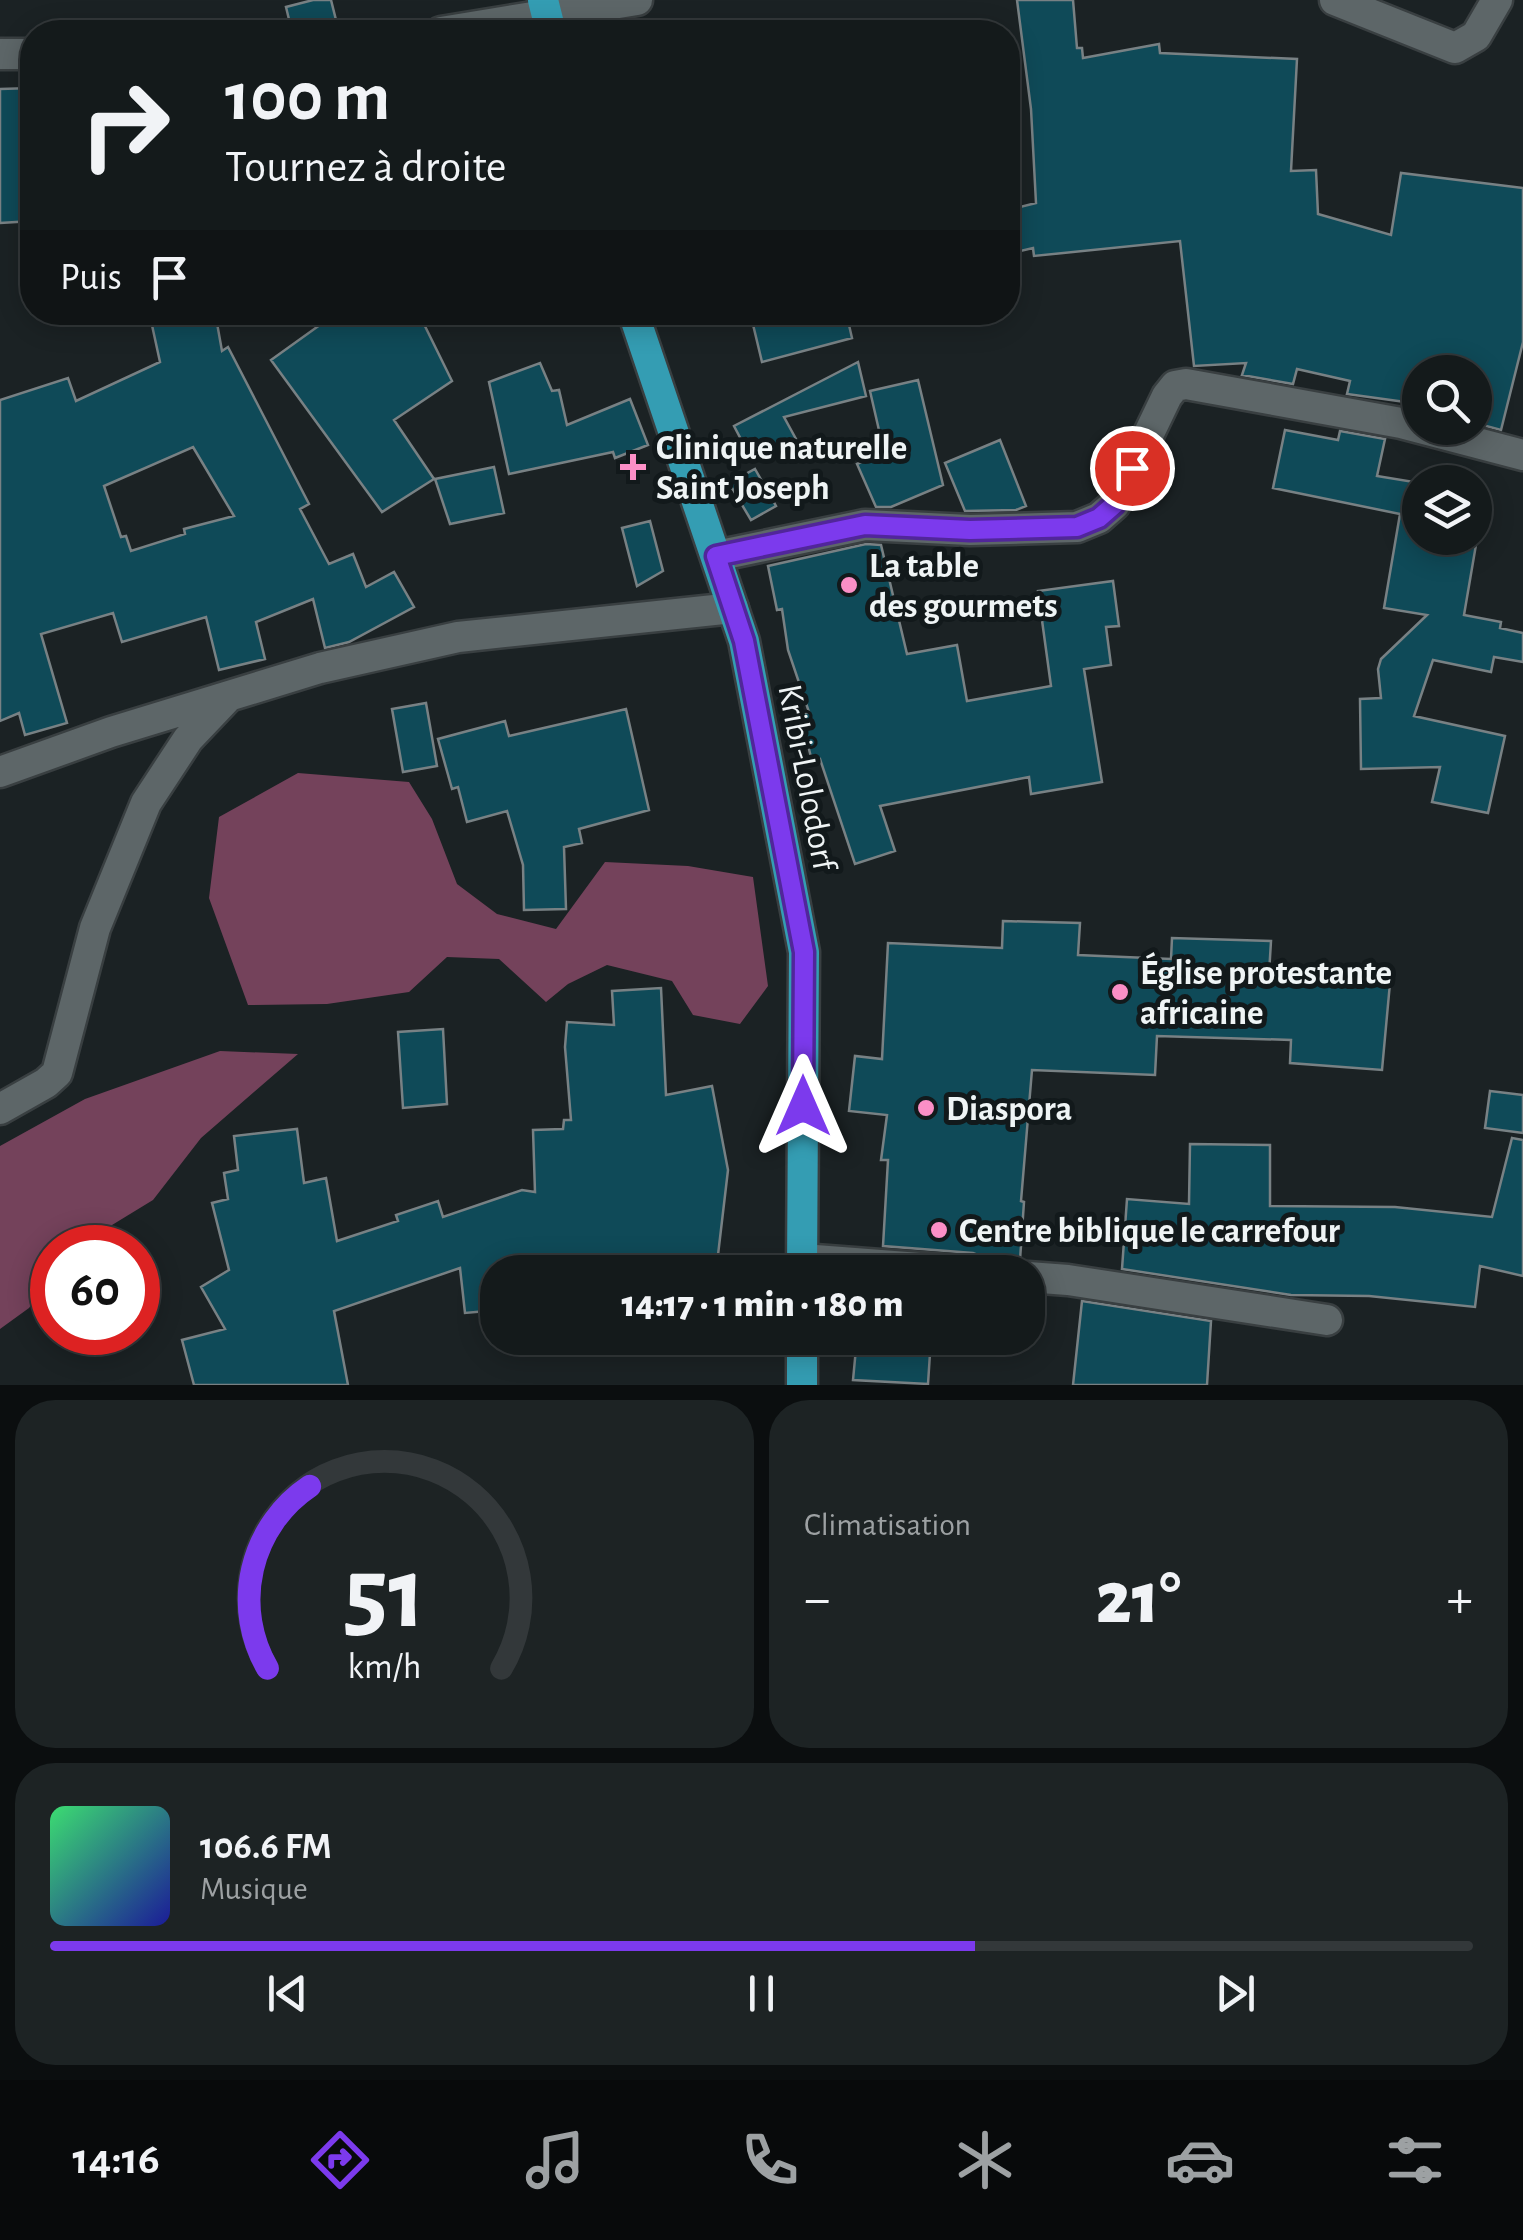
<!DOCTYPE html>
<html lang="fr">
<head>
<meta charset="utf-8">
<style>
  body { margin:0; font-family:"Alegreya Sans",sans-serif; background:#1d2324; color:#f1f3f6; height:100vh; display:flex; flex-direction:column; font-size:38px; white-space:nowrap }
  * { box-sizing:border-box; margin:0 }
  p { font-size:32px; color:#9da1a3 }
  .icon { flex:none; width:55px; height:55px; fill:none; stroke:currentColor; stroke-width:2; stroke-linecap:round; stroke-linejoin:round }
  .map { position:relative; height:1385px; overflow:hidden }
  .sheet { display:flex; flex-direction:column; gap:15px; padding:15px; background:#0b0e0f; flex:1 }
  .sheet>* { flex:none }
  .banner { position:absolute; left:20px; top:20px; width:1000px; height:305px; border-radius:40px; box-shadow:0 5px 25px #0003,0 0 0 2px #33383a; background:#141a1b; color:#f1f3f6; overflow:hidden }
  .fabs { position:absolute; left:1402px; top:355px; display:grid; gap:20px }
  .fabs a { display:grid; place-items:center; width:90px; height:90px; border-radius:50%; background:#141a1b; box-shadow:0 5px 25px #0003,0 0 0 2px #33383a; font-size:50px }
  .speed { position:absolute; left:30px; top:1225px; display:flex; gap:20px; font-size:50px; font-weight:700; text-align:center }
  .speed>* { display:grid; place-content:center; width:130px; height:130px; border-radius:50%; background:#141a1b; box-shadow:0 5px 25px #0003,0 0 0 2px #33383a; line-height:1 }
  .speed .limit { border:15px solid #d22; background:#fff; color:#111 }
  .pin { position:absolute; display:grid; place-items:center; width:85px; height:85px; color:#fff; margin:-42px; border:5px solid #fff; border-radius:50%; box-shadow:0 2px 10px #0007 }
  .me { position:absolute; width:110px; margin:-55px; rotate:0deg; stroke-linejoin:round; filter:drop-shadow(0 0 8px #0008) }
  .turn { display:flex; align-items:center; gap:35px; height:210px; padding:0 40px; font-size:45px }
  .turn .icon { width:130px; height:130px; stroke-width:2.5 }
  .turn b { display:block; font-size:70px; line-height:85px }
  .then { display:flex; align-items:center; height:95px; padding:0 40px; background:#0003; gap:20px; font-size:38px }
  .big { font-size:75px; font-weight:800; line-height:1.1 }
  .sheet .tile { flex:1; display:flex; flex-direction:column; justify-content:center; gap:15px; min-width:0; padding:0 35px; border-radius:40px; background:#1d2324 }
  .sheet .dial { align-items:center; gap:0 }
  .dial svg { height:260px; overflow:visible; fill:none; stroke:#33383a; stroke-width:7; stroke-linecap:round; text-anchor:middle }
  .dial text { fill:#f1f3f6; stroke:none }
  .song { display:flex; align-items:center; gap:30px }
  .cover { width:120px; height:120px; border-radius:15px; background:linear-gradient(135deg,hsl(140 70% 55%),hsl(240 70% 35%)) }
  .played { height:10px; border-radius:5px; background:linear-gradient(90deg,#7c3aed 65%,#33383a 65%) }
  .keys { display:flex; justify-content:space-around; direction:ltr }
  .heat { display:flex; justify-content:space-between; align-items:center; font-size:55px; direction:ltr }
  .sheet .tiles { flex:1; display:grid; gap:15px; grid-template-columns:1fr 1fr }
  .tile:last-child { grid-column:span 2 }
  .trip { position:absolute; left:480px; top:1255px; width:565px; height:100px; border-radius:40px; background:#141a1b; box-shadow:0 5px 25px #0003,0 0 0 2px #33383a; font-weight:800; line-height:100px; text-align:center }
  .tab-bar { display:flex; height:160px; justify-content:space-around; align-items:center; background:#080a0b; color:#9da1a3 }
  .tab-bar .icon { width:70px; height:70px }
  .tab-bar .selected { color:#7c3aed }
  .tab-bar b { font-size:45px; color:#f1f3f6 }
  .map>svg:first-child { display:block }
  .forest { fill:#74425b }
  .building { fill:#0f4a58; stroke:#788184; stroke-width:2.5; fill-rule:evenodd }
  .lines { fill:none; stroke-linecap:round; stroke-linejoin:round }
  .street-casing { stroke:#393f41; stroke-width:35 }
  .primary-casing { stroke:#393f41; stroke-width:35 }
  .street { stroke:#5d6668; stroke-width:30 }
  .primary { stroke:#349db3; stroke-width:30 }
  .route-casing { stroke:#51269a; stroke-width:25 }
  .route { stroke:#7c3aed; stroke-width:18 }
  .poi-dot { fill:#fb8fc6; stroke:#12191b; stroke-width:4 }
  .labels { text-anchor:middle; stroke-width:10; stroke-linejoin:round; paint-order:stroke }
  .poi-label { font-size:35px; font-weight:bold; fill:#eff4f5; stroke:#12191b; text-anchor:start }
  .street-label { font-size:35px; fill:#eff4f5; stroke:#12191b }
</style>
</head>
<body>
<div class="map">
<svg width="1523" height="1385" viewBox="0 0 1523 1385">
  <rect width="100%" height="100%" fill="#1b2224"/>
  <!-- forest -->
  <path class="forest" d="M298,773L409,782L432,819L457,884L497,914L556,929L605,862L688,866L753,877L768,986L740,1024L693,1015L672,981L607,965L568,984L546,1002L499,959L447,957L409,992L327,1004L248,1005L209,898L219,817Z
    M220,1051L298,1054L201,1138L153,1200L76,1247L52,1248V1277L29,1308L0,1329V1146L85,1099Z"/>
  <!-- building -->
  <path class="building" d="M313,0H331L339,32H292L286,7Z
    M1017,0H1073L1077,48H1082L1083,58L1159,44L1160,53L1297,59L1291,171L1316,170L1318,214L1391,235L1401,173L1523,188V342L1501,430L1475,423V372H1420V404L1347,394L1350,381L1297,369L1293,384L1242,375L1246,363L1194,366L1180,241L1034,256L1033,248L1008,254V210L1036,203L1031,109Z
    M32,88V221L0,223V89Z
    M170,312H215L222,351L228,347L309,504L300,509L329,564L353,554L366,587L394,572L414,607L349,642L325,648L313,599L256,622L265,659L219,670L206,617L122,642L113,613L41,634L67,723L25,735L19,713L0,721V400L68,378L76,401L160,362L150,316ZM193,447L234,516L184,529L185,534L131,551L126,536L121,537L104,486Z
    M338,312H418L452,381L394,420L434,479L382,512L271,360Z
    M750,312H846L852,338L762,362Z
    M858,362L866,396L784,417L796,439L753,462L734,426Z
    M540,363L552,391L559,390L567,425L630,399L648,445L615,458L613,452L509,474L489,382Z
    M918,380L943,485L891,507H876L857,464L884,452L870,391Z
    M1285,430L1338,440L1340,431L1385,439L1377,476L1420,483V538H1475V490L1485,492L1464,615L1501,622L1500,628L1523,633V662L1494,657L1491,672L1433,660L1414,716L1505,736L1488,813L1432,802L1440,767L1361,769L1360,699L1381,698L1378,669L1381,659L1427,615L1384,608L1400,514L1273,488Z
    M1000,440L1026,506L1016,510L965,511L945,463Z
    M494,467L504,513L450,524L435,479Z
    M755,469L776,506L751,520L729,483Z
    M650,521L663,571L637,586L622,528Z
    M866,544L881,545L907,654L957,645L967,701L1051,686L1038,591L1113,581L1119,626L1106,627L1111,665L1084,669L1102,782L1031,794L1029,777L880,806L895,851L855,864L820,759L812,761L800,714L809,712L788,650L782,609L777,610L768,566Z
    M426,703L437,766L403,772L392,709Z
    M626,709L649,810L579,829L582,843L564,847L566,909L524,910L523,865L507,811L467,822L458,787L452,789L438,739L505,721L509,736Z
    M1003,921L1080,923L1078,955L1171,959L1172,938L1271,941L1269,974L1390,983L1382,1070L1290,1063L1291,1040L1157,1036L1155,1075L1032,1070L1021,1201L1024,1202L1020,1260L1012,1269L990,1268L983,1257L973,1253L883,1246L888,1160H881L887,1115L849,1111L855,1056L882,1059L888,943L1002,948Z
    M661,988L666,1095L712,1086L728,1170L716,1272H498V1310L465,1313L460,1268L334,1311L348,1385H194L182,1340L225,1329L201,1287L229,1270L212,1203L228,1199L224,1173L238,1170L234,1136L297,1129L304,1183L326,1178L337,1241L398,1221L396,1215L438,1201L443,1217L522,1190L535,1192L533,1130L563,1129L564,1120H571L565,1047L567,1022L614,1025L612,991Z
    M443,1029L447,1104L403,1108L398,1032Z
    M1490,1091L1523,1095V1133L1485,1128Z
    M1512,1138L1523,1140V1276L1480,1266L1475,1307L1369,1296L1291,1295L1122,1269L1127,1199L1189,1204L1190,1144L1270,1145V1206L1395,1207L1492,1217Z
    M1082,1301L1211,1321L1207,1385H1073Z
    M857,1338H931L928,1384L853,1380Z"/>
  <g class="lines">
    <defs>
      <path id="street" d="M1335,0L1455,48L1476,36L1497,0
        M441,32L637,0
        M0,54H32
        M716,556L865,525L970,530L1077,527L1099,518L1115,504L1167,396L1175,386L1186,384L1401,423L1523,455
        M0,772L111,732L320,668L458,637L733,608
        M0,1109L46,1083L57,1073L95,928L146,803L188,739L227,698
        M802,1259L972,1272
        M1028,1277L1068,1280L1327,1320"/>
      <path id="primary" d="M543,0L551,32
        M633,312L744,641L804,952L802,1272
        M802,1385V1338"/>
    </defs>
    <!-- street casing -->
    <use href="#street" class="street-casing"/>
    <!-- primary casing -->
    <use href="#primary" class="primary-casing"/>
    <!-- street -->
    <use href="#street" class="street"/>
    <!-- primary -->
    <use href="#primary" class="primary"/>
  </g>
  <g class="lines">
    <defs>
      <path id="route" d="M803,1106L804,952L744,641L716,556L865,525L970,530L1077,527L1099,518L1115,504L1132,468"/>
    </defs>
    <!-- route casing -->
    <use href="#route" class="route-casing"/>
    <!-- route -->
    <use href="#route" class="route"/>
  </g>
  <!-- markers -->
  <g class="poi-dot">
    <path d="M628 452h10v10h10v10h-10v10h-10v-10h-10v-10h10z"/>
    <circle cx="849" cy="585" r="10"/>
    <circle cx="1120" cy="992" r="10"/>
    <circle cx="926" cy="1108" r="10"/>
    <circle cx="939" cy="1230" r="10"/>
  </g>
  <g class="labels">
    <!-- poi labels -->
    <g class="poi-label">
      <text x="656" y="459">Clinique naturelle<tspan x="656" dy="40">Saint Joseph</tspan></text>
      <text x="869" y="577">La table<tspan x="869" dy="40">des gourmets</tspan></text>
      <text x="1140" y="984">Église protestante<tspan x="1140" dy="40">africaine</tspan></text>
      <text x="946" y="1120">Diaspora</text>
      <text x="959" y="1242">Centre biblique le carrefour</text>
    </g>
    <!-- street labels -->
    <g class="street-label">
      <text transform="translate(808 777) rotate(79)" y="12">Kribi-Lolodorf</text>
    </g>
  </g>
</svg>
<div class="fabs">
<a><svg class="icon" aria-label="search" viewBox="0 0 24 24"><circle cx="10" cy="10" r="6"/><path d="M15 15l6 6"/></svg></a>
<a><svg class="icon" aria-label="layers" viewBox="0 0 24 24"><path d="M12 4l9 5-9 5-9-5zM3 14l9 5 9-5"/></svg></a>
</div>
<div class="speed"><div class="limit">60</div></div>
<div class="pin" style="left:1132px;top:468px;background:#d93025"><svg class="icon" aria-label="arrive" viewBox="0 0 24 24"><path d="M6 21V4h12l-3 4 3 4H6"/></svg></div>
<svg class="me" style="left:803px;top:1106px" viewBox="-20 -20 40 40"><path d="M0-17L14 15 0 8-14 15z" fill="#7c3aed" stroke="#fff" stroke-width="4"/></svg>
<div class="trip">14:17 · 1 min · 180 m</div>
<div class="banner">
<div class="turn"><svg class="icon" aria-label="right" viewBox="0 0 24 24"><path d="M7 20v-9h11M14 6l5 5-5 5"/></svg><div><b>100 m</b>Tournez à droite</div></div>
<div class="then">Puis<svg class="icon" aria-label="arrive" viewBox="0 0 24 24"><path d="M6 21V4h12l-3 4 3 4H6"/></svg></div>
</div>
</div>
<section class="sheet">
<div class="tiles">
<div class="tile dial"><svg viewBox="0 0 100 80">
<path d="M14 69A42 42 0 1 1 86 69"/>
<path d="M14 69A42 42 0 0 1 27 13" stroke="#7c3aed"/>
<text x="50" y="56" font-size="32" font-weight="700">51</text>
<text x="50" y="72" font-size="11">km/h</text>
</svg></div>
<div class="tile"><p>Climatisation</p>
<div class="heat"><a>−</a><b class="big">21°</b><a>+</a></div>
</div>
<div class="tile">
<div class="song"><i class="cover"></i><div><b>106.6 FM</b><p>Musique</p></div></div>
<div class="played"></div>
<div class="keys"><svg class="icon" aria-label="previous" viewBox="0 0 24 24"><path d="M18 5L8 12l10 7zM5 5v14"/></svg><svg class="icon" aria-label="pause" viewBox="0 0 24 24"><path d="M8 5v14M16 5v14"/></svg><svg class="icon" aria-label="next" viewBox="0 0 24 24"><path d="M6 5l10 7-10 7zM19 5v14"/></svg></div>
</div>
</div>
</section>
<nav class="tab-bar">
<b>14:16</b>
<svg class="icon selected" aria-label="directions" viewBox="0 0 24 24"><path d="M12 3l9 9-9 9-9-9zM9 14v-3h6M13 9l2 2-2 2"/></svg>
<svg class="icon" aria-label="music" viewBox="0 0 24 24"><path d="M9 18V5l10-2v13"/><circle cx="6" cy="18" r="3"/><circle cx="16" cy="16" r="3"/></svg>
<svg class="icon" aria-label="phone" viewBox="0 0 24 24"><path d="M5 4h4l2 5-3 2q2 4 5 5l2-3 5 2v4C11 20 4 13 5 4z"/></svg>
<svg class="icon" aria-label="climate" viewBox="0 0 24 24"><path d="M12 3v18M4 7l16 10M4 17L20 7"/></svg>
<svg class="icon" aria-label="car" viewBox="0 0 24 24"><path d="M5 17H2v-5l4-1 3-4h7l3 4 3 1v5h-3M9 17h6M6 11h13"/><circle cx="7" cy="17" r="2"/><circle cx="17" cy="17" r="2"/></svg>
<svg class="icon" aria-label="filters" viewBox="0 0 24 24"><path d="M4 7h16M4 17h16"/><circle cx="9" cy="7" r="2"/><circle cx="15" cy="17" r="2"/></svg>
</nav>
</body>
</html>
